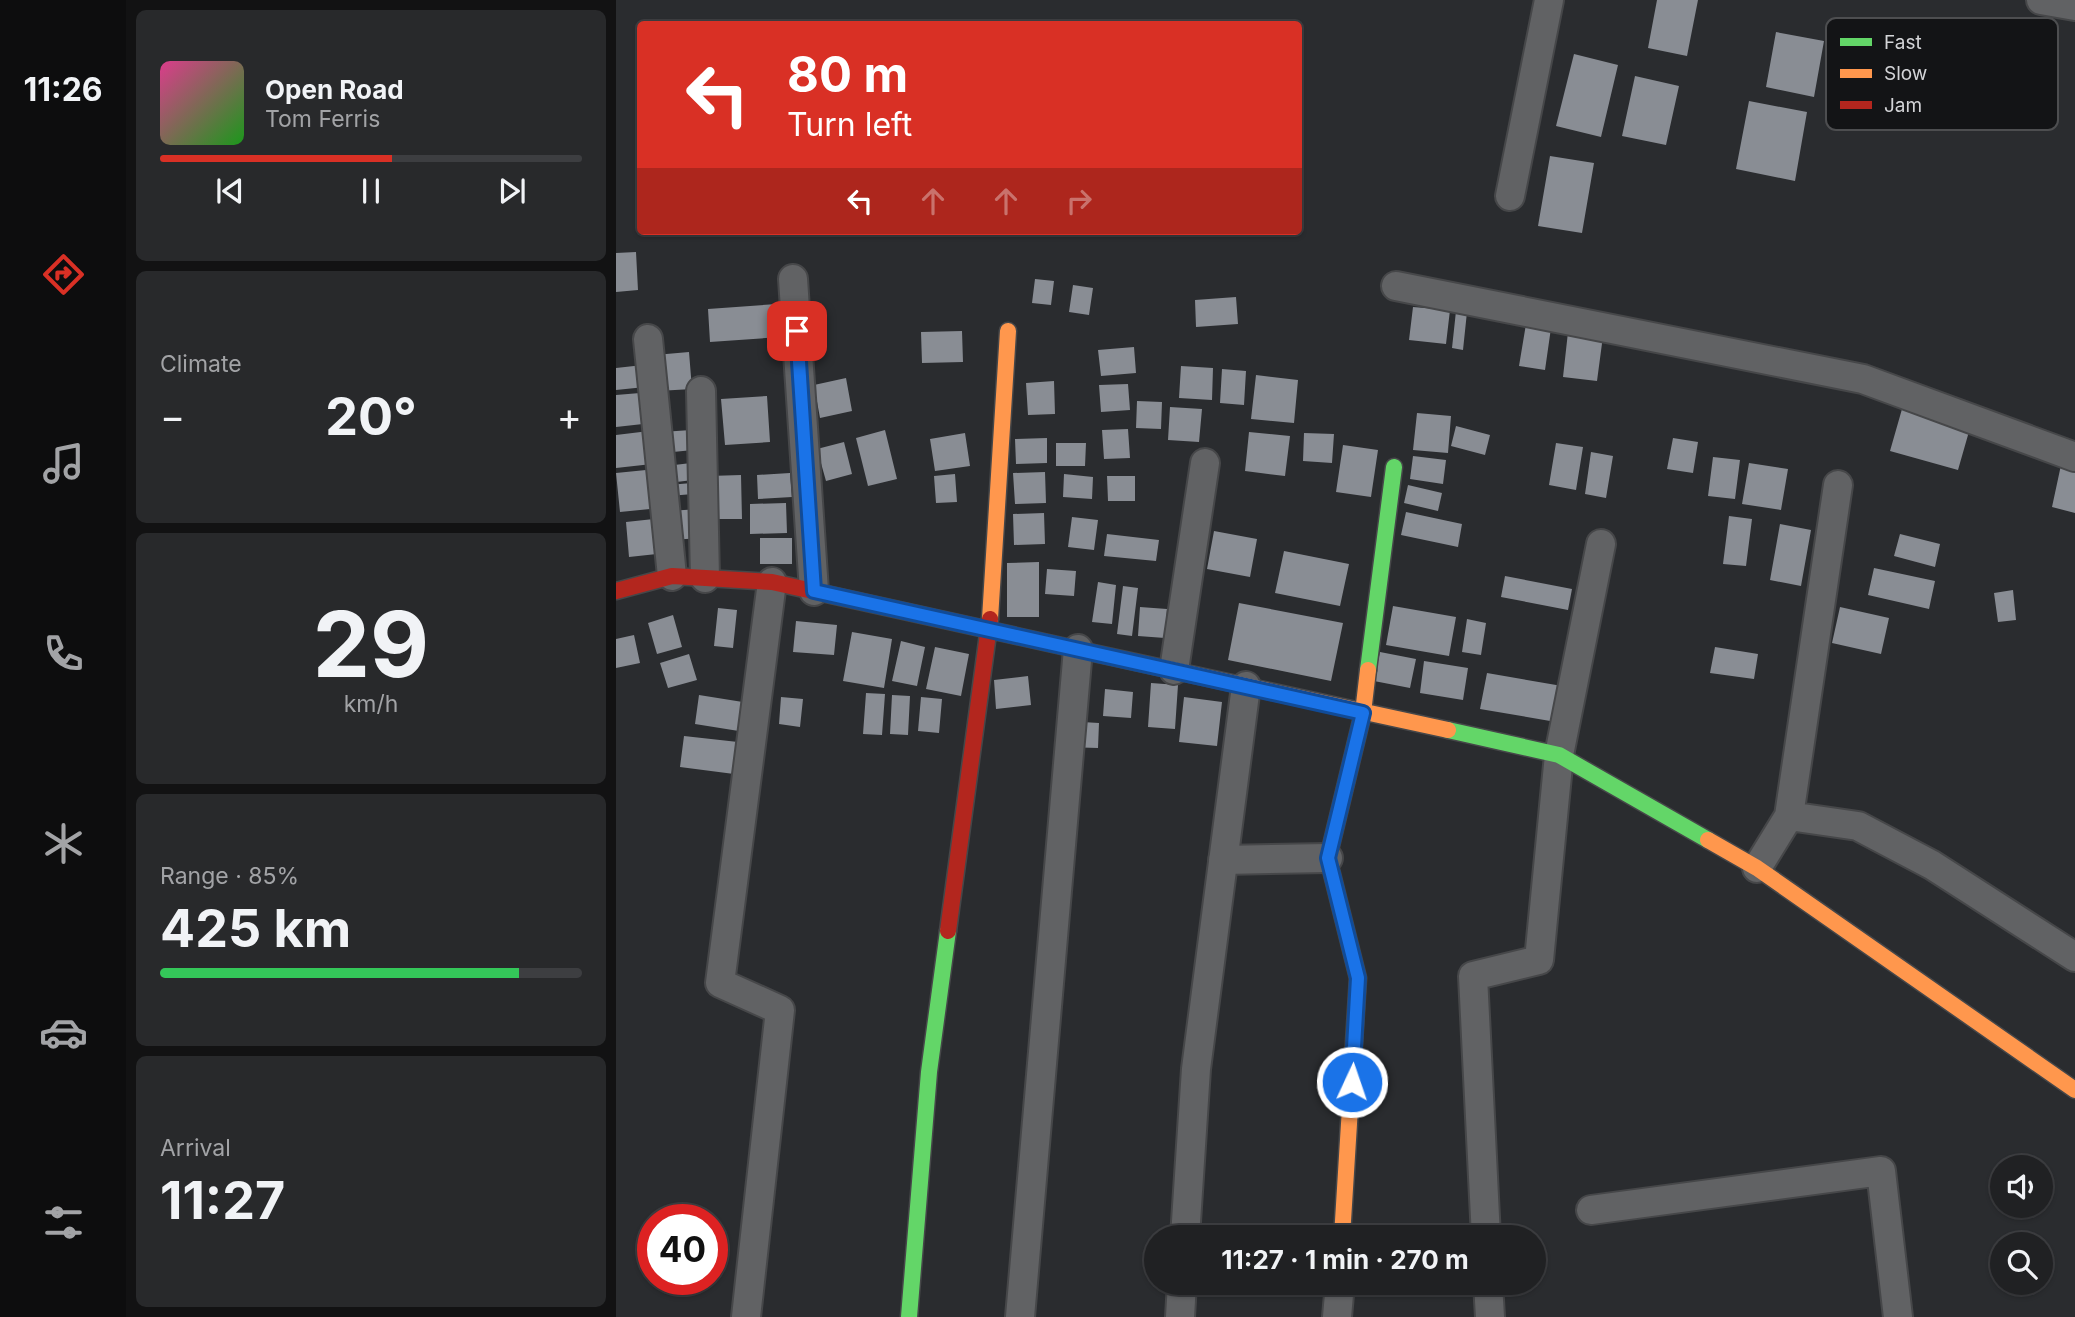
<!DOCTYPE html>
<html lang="en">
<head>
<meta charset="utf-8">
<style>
  body { margin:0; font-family:Inter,sans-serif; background:#28292b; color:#f1f3f6; height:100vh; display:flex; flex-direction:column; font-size:26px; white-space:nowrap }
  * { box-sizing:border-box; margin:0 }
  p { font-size:23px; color:#a2a3a6 }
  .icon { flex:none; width:38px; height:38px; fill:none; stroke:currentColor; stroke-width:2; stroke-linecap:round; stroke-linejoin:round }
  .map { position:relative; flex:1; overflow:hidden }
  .details { display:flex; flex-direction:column; gap:10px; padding:10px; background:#121213; width:490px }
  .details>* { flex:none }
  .banner { position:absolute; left:21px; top:21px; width:665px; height:214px; border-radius:7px; box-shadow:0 2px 5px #0004,0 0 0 2px #3d3e41; background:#d93025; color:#fff; overflow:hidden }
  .buttons { position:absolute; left:1374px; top:1155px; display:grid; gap:14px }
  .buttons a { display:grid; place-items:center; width:63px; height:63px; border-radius:50%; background:#202123; box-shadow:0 2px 5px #0004,0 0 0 2px #3d3e41; font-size:35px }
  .speed { position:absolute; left:21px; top:1204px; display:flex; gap:14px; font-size:35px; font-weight:700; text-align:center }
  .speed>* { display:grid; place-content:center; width:91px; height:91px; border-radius:50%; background:#202123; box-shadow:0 2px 5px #0004,0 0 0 2px #3d3e41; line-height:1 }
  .speed .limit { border:10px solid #d22; background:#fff; color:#111 }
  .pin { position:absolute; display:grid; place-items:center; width:60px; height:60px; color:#fff; margin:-30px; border-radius:14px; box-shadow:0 4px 10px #0006 }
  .me { position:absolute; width:77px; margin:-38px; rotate:3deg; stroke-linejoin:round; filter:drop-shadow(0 0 5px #0008) }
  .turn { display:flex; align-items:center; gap:24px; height:147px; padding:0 35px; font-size:32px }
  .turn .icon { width:91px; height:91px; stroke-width:2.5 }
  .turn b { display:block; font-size:49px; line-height:60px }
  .lanes { display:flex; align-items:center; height:66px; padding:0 35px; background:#0003; justify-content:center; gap:35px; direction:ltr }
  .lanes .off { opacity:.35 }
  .big { font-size:52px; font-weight:700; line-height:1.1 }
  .details .widget { flex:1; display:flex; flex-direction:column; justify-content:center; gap:10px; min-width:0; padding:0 24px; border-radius:10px; background:#28292b }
  .details .dial { align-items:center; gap:0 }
  .dial b { font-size:91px; line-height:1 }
  .song { display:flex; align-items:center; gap:21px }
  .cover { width:84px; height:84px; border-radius:10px; background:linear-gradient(135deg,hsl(330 70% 55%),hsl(120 70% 35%)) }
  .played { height:7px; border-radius:4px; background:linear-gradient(90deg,#d93025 55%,#3d3e41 55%) }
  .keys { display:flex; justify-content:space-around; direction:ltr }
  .heat { display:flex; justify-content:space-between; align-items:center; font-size:38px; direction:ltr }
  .charge { height:10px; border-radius:5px; background:linear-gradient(90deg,#34c759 85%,#3d3e41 0) }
  .trip { position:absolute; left:528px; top:1225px; width:402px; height:70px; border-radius:35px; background:#202123; box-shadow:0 2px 5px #0004,0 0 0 2px #3d3e41; font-weight:700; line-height:70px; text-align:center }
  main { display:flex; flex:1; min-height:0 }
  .tabs { display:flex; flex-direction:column; width:126px; justify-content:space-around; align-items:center; background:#0d0d0e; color:#a2a3a6 }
  .tabs .icon { width:49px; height:49px }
  .tabs .current { color:#d93025 }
  .tabs b { font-size:32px; color:#f1f3f6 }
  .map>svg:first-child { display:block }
  .building { fill:#898d94 }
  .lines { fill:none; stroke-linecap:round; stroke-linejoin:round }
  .street-casing { stroke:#464749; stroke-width:32 }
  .fast-casing { stroke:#464749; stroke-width:19 }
  .slow-casing { stroke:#464749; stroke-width:19 }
  .jam-casing { stroke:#464749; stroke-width:19 }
  .street { stroke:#616264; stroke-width:28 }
  .fast { stroke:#63d668; stroke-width:16 }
  .slow { stroke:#ff974d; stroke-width:16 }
  .jam { stroke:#b3261e; stroke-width:16 }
  .route-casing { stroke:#114b97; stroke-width:18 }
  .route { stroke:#1a73e8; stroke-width:12 }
  .key { fill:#131416; stroke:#4d4e50; stroke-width:2 }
  .key-label { font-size:19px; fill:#d3d4d7 }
</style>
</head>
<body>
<main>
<nav class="tabs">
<b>11:26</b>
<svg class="icon current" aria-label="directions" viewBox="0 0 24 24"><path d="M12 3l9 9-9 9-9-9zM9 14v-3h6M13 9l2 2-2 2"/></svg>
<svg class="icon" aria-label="music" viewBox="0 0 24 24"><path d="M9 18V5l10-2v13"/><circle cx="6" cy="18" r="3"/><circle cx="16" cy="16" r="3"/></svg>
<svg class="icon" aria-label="phone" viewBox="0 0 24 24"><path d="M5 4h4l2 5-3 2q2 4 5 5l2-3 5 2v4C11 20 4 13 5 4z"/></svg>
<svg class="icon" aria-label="climate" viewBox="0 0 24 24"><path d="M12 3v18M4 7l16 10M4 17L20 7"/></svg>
<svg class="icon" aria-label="car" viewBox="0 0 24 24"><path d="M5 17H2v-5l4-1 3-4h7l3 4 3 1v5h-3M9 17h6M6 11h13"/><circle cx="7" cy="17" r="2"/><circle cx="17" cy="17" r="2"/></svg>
<svg class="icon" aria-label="filters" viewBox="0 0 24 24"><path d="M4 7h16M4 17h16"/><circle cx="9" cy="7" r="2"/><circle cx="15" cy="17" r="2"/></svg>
</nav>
<section class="details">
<div class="widget">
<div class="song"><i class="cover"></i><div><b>Open Road</b><p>Tom Ferris</p></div></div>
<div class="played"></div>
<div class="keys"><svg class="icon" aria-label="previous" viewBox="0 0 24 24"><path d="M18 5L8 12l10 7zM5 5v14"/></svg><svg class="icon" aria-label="pause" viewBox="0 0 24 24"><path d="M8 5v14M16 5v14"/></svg><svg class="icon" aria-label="next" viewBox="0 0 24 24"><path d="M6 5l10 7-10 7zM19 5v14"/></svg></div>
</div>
<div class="widget"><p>Climate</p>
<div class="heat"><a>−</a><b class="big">20°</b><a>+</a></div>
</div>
<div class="widget dial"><b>29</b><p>km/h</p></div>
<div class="widget"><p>Range · 85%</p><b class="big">425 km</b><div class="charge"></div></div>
<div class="widget"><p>Arrival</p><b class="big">11:27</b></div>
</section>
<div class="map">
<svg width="1459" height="1317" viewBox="0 0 1459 1317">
  <rect width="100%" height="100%" fill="#2a2c2f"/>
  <!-- building -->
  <path class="building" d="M1041,0H1082L1071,56L1032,48Z
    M1160,32L1208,41L1198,97L1150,87Z
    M958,54L1002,65L985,137L940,126Z
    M1019,76L1063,86L1050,145L1006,136Z
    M1133,101L1191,112L1179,181L1120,169Z
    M934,156L978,163L966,233L922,226Z
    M20,252L22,290L0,292V253Z
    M419,279L438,281L435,305L416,303Z
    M457,285L477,288L473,315L453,312Z
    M620,297L622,324L580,327L579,300Z
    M161,304L164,337L94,342L92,309Z
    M797,307L834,310L830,344L793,340Z
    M840,311L851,312L847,350L836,348Z
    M910,324L935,328L929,370L903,366Z
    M346,331L347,362L306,363L305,332Z
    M952,332L987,336L981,381L947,377Z
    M518,347L520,373L485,376L482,350Z
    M73,352L76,389L42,391L39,355Z
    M27,365L29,387L0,390V368Z
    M565,366L597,368L596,400L563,398Z
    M606,369L630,371L628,405L604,403Z
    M640,375L682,380L678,423L635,419Z
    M230,378L236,411L204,418L198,385Z
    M438,381L439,414L412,415L410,383Z
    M512,384L514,410L485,412L483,385Z
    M24,393L27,424L0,427V395Z
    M151,396L154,442L109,445L105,399Z
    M521,401L546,402L545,429L520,428Z
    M554,407L586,409L583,442L552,440Z
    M1286,409L1354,428L1342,470L1274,451Z
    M801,413L835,416L832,453L797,450Z
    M840,426L874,435L869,455L835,446Z
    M512,429L514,458L488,459L486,430Z
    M75,430L77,450L47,453L46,432Z
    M269,430L281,479L252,486L240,438Z
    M33,431L36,464L0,468V435Z
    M633,432L674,436L669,476L629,471Z
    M349,433L354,466L319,471L314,439Z
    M688,433L718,434L716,463L687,461Z
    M431,438V463L400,464L399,439Z
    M1057,438L1082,442L1077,473L1051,469Z
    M228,442L236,474L210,481L201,449Z
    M440,443H470L469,466H440Z
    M940,443L967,447L960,490L933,485Z
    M727,445L762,450L755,497L720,492Z
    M975,452L997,456L990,498L969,494Z
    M797,456L830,460L827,484L794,479Z
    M1097,457L1124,460L1119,499L1092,496Z
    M75,463L77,480L52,483L50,466Z
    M1133,463L1172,469L1165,510L1126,504Z
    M1445,465L1459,468V513L1436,507Z
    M30,470L34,509L4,512L0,473Z
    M429,472L430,503L399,504L397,473Z
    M174,473L176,497L142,499L141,475Z
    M339,474L341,502L320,503L318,476Z
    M448,474L477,477L476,499L447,497Z
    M125,475L126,519H95L93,476Z
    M491,476H519V501H492Z
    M76,483L77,494L53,496L52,485Z
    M792,485L826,493L822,511L788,503Z
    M170,503L171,533L134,534V504Z
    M83,509L85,538L55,540L53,511Z
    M790,512L846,524L842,547L785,535Z
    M428,513L429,544L398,545L397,514Z
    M1113,516L1136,519L1130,566L1107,564Z
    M456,517L482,520L478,550L452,547Z
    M47,518L50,553L13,557L10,522Z
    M1164,524L1195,530L1185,586L1154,580Z
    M598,531L641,539L634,577L591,569Z
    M491,534L543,540L540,561L488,556Z
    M1284,534L1324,544L1319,567L1278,556Z
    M144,538H176V564H144Z
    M668,551L733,564L724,606L659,593Z
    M423,562V617H391V563Z
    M1258,568L1319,581L1313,609L1252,595Z
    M431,569L460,571L458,596L429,594Z
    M889,576L956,589L952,610L885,597Z
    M482,582L500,585L496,624L476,622Z
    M507,586L522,588L516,636L501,634Z
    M1397,590L1400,620L1382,622L1378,593Z
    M623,603L727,623L715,681L612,660Z
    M777,606L840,617L833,656L770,645Z
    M524,607L551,609L549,638L522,636Z
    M1224,607L1273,618L1265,654L1216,643Z
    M102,608L121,610L117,648L98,646Z
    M57,615L66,647L41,654L32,623Z
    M851,619L870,623L865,655L846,652Z
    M180,621L221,625L218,655L177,652Z
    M236,632L276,639L268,688L227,681Z
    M18,635L24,663L0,668V639Z
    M285,641L309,647L301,686L276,681Z
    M319,647L353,654L345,696L310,689Z
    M1099,647L1142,654L1138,679L1094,673Z
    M764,652L800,659L794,688L758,681Z
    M73,654L81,680L52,688L44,663Z
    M808,661L852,668L847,700L804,693Z
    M871,673L946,686L940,722L864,709Z
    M412,676L415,705L380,709L378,680Z
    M535,683L562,685L559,729L532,727Z
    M489,689L517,692L515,718L487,716Z
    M250,693L269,694L266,735L247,734Z
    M83,695L133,703L129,732L79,724Z
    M276,695L294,696L292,735L274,734Z
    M165,697L187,699L184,727L163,724Z
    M305,697L326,699L323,733L302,731Z
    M568,697L606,702L601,746L563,742Z
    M449,721L483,723L482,748L449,747Z
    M68,736L122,742L118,774L64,767Z"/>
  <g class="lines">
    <defs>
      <path id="street" d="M1425,0L1459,6
        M894,196L933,0
        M177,279L198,591
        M780,286L1247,379L1459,457
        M32,339L56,576
        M85,391L89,578
        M558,670L589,463
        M1173,816L1242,826L1316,865L1459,957
        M607,860L712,858
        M1141,868L1173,816L1222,485
        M975,1210L1265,1171L1282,1317
        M569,1237L580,1069L630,686
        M870,1237L857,976L923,960L943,755L985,544
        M872,1283L874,1317
        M130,1317L164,1010L104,983L156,582
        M404,1317L462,649
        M564,1317L566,1283
        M721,1317L724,1283"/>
      <path id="fast" d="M752,670L778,467
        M832,730L943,755L1092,840
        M293,1317L313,1072L332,931"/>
      <path id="slow" d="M374,619L392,331
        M473,652L832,730
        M1092,840L1141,868L1459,1090
        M726,1237L742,978L712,858L747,713L752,670"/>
      <path id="jam" d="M0,591L56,576L156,582L473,652
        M332,931L374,619"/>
    </defs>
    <!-- street casing -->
    <use href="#street" class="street-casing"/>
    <!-- fast casing -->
    <use href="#fast" class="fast-casing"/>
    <!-- slow casing -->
    <use href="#slow" class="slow-casing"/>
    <!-- jam casing -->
    <use href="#jam" class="jam-casing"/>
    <!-- street -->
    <use href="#street" class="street"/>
    <!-- fast -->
    <use href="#fast" class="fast"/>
    <!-- slow -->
    <use href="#slow" class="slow"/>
    <!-- jam -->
    <use href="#jam" class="jam"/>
  </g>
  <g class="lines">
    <defs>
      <path id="route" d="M181,331L198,591L747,713L712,858L742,978L736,1082"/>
    </defs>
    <!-- route casing -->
    <use href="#route" class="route-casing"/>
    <!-- route -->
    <use href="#route" class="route"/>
  </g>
  <!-- legend -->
  <rect x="1210" y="18" width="232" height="112" rx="10" class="key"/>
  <rect x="1224" y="38" width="32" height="8" fill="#63d668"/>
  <rect x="1224" y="69" width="32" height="9" fill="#ff974d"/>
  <rect x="1224" y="101" width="32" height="8" fill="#b3261e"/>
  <g class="key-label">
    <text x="1268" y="49">Fast</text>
    <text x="1268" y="80">Slow</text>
    <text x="1268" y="112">Jam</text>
  </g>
</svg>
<div class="buttons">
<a><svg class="icon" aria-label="sound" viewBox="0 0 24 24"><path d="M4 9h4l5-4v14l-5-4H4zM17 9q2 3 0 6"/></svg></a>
<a><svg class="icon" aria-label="search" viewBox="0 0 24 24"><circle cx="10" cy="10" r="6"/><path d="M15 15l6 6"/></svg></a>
</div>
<div class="speed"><div class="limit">40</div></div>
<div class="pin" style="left:181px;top:331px;background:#d93025"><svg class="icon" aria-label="arrive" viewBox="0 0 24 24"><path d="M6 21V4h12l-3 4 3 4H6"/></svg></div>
<svg class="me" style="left:736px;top:1082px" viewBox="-20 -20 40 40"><circle r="17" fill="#1a73e8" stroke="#fff" stroke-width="3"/><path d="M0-11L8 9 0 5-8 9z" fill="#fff"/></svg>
<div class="trip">11:27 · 1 min · 270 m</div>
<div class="banner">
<div class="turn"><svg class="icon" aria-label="left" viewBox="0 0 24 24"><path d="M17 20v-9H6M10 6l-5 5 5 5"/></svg><div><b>80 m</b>Turn left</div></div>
<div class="lanes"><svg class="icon" aria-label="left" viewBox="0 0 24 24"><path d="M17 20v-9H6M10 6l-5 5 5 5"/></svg><svg class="icon off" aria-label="ahead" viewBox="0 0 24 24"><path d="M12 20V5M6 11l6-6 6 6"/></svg><svg class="icon off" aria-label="ahead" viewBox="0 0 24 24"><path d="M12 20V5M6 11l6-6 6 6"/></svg><svg class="icon off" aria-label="right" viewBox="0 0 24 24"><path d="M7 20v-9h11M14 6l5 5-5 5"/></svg></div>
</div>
</div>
</main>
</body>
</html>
